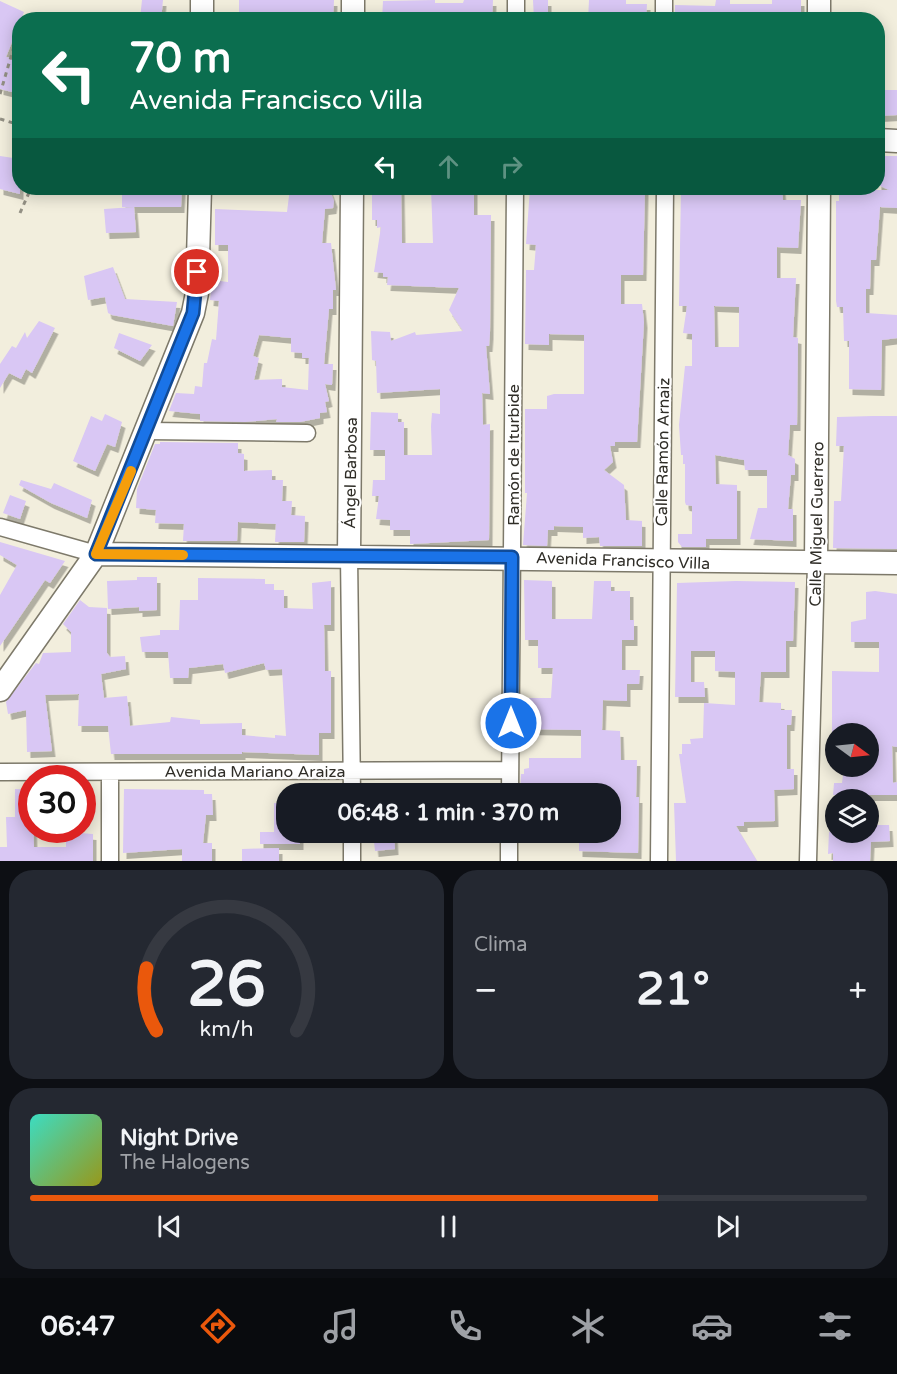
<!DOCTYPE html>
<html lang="es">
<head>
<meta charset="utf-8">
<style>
  body { margin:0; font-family:"Varela Round",sans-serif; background:#242831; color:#f1f3f6; height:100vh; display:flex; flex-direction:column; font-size:22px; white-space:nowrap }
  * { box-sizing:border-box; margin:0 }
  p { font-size:20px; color:#9ea1a6 }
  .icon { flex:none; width:33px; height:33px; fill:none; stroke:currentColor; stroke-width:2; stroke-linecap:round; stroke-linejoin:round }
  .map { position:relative; height:861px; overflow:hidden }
  .details { display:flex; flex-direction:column; gap:9px; padding:9px; background:#0d0f14; flex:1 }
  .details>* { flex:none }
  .banner { position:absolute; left:12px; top:12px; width:873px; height:183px; border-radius:24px; box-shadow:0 3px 15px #0003; background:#0b6e4f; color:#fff; overflow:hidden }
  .needle { width:39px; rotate:105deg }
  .buttons { position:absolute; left:825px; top:723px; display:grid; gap:12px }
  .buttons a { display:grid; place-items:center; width:54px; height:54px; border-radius:50%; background:#171b24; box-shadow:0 3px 15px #0003; font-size:30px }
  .speed { position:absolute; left:18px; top:765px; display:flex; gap:12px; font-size:30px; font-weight:700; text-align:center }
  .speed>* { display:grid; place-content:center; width:78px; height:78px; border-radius:50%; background:#171b24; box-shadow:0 3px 15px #0003; line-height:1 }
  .speed .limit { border:9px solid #d22; background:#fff; color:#111 }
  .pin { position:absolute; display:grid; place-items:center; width:51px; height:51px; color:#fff; margin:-26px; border:3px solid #fff; border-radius:50%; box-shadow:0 2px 6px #0007 }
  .me { position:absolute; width:66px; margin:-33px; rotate:0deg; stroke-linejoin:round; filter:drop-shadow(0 0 4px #0008) }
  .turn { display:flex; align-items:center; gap:21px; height:126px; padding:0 18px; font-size:27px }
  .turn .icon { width:78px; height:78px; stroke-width:2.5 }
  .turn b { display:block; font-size:42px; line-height:51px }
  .lanes { display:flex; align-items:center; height:57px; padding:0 18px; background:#0003; justify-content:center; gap:30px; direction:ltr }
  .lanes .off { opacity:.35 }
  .big { font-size:45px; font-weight:700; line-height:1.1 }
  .details .card { flex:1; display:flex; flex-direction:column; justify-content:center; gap:9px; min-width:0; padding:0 21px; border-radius:24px; background:#242831 }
  .details .dial { align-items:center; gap:0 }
  .dial svg { height:156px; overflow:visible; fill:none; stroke:#363941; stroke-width:7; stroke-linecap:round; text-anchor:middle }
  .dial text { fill:#f1f3f6; stroke:none }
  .song { display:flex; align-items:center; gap:18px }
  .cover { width:72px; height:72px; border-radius:9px; background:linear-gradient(135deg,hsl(170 70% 55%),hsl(60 70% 35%)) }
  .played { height:6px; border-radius:3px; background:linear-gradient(90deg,#ea580c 75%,#363941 75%) }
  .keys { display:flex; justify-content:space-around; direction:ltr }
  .heat { display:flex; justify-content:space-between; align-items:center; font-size:33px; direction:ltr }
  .details .tiles { flex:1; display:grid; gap:9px; grid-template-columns:1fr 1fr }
  .card:last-child { grid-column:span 2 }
  .trip { position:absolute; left:276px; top:783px; width:345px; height:60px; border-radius:24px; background:#171b24; box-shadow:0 3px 15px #0003; font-weight:700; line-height:60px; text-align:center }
  .tabs { display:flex; height:96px; justify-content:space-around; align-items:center; background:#090b0e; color:#9ea1a6 }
  .tabs .icon { width:42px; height:42px }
  .tabs .current { color:#ea580c }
  .tabs b { font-size:27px; color:#f1f3f6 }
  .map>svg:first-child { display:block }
  .building { fill:#d9c7f4; fill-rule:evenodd; filter:url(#shadow) }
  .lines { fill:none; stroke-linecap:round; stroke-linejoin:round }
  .street-casing { stroke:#7d796a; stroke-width:19 }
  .secondary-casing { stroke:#7d796a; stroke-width:25 }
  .path { stroke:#939084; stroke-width:3; stroke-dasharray:4.5 4.5; stroke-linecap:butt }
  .street { stroke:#fff; stroke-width:16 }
  .secondary { stroke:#fff; stroke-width:22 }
  .route-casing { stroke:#114b97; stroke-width:15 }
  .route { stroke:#1a73e8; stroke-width:10 }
  .slow { stroke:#f59e0b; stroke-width:10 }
  .labels { text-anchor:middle; stroke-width:4.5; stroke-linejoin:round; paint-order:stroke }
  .street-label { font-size:16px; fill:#2f2d27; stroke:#fff }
</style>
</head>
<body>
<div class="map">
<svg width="897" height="861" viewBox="0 0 897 861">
  <defs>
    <filter id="shadow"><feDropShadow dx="3.5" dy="6" stdDeviation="0" flood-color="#0004"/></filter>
  </defs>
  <rect width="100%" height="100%" fill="#f2eedd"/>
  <!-- building -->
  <path class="building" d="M142,0H163L161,20L140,19Z
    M239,0H334L333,20H248V15L239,14Z
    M435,0V3H463L464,0H493L492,20H382L383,1Z
    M533,0H548V20H534Z
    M589,0H626V4H647L646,20H588Z
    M716,0H730V4H772V0H801V17L742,20L675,17V5L715,6Z
    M0,1L24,12L6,57L20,59V94L0,89Z
    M883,90H897V115L878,116V95L883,96Z
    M0,156L20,159V194L0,189Z
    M878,156H897V208L880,207L876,260H871L870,289H866V313L897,315V338L882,340L881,390L849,389V341H844L843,307H837L836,301V201H839V190H889L878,185Z
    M122,188H182L181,207H122Z
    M290,188H329L334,201L333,208L325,209L322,243H331L336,290H333V309H329L324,364H333L332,385L325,384L329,401L325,402L327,412L320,413V418L300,422H276L277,419L245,422L200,421V414L169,411L176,393L194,394L195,386L202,387L204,363H207L212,339L216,340L219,301L210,300L212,280L228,282V245H215V209L287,212ZM259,335L291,338V352L302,353V358H309L308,390L282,387V379L254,380L259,358L253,356Z
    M372,188H401L402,243H433L431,188H474V215H491L490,333L489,346H486L490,394L482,393L483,425L490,424L489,540L410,544V530H390V520L376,519L379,496H372L373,480H385V450H370L371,412L398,413V422H404V455H432L431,426L432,413L440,414V389L377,393L376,361L372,360L371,331L390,332L391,341L415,332L416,335L463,331L449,310L459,288L387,285L388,277H383V273L374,272L381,227L377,228V220H372Z
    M530,188L586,191V188H645L643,275H621V304H642L644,322L637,442H615V446H610L613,462L604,470L624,485L626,520L642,521V546H600L599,537L583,538V527L554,526V530H548L547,546L523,545L527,493H525V409H547V396L554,394H584V335L549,334V345L525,344L526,270H534L536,245L526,244Z
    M681,188H782L783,200H801L798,248L777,247V278H796L793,337L798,338L797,425H790L788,455L795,459V475H791L788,509H793V541L750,539L758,508H767V470H745L744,460L715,455L716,484L737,485V539H706V547H682L678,542V534H692V506L686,505L685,502V464H683V455H681L679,425L685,366H692V334L683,333L687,306H679ZM714,306L739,307V347H715Z
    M134,207L136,232L106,233L104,209Z
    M113,267L125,299L177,302L173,326L112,315L108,313L105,297L88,300L84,276Z
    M39,321L55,328L32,373L26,369L21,379L9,373L0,388V364L12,346L16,348L25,332L27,338Z
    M119,333L152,345L140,361L114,348Z
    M105,414L122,422L115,447L107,444L95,471L73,461L91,416L102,421Z
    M873,416H897V549L833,548L834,501H841L844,446H836L837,417Z
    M160,442L238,443V453L244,454V471L272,470V480H283L282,501H292L291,515L305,516L304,542H275L276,524L238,522L237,541H183L184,524L155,523L156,510L136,508L137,489L155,444H160Z
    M21,480L51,489L54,483L92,500L87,518L51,503L19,485Z
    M10,495L26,501L20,519L3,513Z
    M0,542L65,561L50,583L45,580L0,646V595L17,565L0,555Z
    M137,577H157V610L139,611V607L108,609L107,581L137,580Z
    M198,578L265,579V584H274V590H284V608L313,609L312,583L331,581V625H324L325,671H331V733H319V755L242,752V754H111L108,726H78L79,694L45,695L52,751L27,752L26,710L8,714L6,702L36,663L39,664L43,653L71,652V632L63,624L80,600L89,607L107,608V653L110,657L125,656L126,669L101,674L104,698L127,696L130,726L170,722L171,717L200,720V724L242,723V735L275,738V735L286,736L282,669L266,670L264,663L225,673L223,664L189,668L188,678H170L168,652H142L140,637L160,635V630H179L180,600H198Z
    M524,580L552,581V619H592L594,581H611V591H630V620H634V640H622V670H640L639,684H627V701L603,700L602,730L620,731L621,760H637L636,797H639L638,853L579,851V832H610V794H520L521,774H524V769L529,768V758H581V730L521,729L522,698H551L553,668H538V640H525Z
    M736,581L795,582L793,641H786V672H761L759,702L781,703V710H792L791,725H787V769H794V789L774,790L775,821L744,822V826H736L757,861H676L674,803H686L679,754H682V744H691L690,739L703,738L704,703L735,705V672L715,671V651H691V682H704L705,697H675L677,583Z
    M875,591L897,594V747L892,746L893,783L897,782V795H833L834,783H842L843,775H858L868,770V734H832V671L879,672V642H851V622L866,619V592Z
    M15,789L32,790L34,847H66V830H80V833L93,834V861H0V847H7L6,817H15Z
    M124,789L204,790V794H212L213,815H206L203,843H212V861H182V849L123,853Z
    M274,803L286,804V832H300V844H260V832H274Z
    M868,825H889L890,841L871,842L870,861H833V853L828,854L829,832H868Z
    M373,832H394L395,849L375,851Z
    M279,848V861H242V849Z"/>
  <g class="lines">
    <defs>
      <path id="street" d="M664,0V20
        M516,20V0
        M147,431L307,433
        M0,527L96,554
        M349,556L352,794
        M0,772L510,770
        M110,772V861
        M510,794L515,188
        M352,861V832
        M509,861V832
        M659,861L665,188
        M808,861L816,564"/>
      <path id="secondary" d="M819,0V20
        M202,20V0
        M353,20V0
        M878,140L897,141
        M96,554L897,563
        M349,556L352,188
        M816,564L819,188
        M0,690L96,554L193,313L197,293L200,188"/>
    </defs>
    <!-- street casing -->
    <use href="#street" class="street-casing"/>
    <!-- secondary casing -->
    <use href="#secondary" class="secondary-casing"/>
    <!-- path -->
    <path class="path" d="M0,94L20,26
      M0,119L20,125
      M20,213L31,188"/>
    <!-- street -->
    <use href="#street" class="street"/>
    <!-- secondary -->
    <use href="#secondary" class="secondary"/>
  </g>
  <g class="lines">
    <defs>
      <path id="route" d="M197,272L193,313L96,554L512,557L511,723"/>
    </defs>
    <!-- route casing -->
    <use href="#route" class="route-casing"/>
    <!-- route -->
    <use href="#route" class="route"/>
    <!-- slow -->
    <path class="slow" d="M131,471L96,554L183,555"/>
  </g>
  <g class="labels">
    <!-- street labels -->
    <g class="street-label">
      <text transform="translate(662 452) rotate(-89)" y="6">Calle Ramón Arnaiz</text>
      <text transform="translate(513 455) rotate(-90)" y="6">Ramón de Iturbide</text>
      <text transform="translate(350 473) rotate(-89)" y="6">Ángel Barbosa</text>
      <text transform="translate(816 524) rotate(-89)" y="6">Calle Miguel Guerrero</text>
      <text transform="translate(623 560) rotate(2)" y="6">Avenida Francisco Villa</text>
      <text x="255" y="777">Avenida Mariano Araiza</text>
    </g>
  </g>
</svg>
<div class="buttons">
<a><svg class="needle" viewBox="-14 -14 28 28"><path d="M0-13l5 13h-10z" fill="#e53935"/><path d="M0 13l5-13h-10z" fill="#9ea1a6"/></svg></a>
<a><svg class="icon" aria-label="layers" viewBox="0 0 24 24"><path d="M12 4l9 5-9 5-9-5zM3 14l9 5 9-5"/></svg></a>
</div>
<div class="speed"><div class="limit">30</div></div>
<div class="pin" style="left:197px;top:272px;background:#d93025"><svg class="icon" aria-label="arrive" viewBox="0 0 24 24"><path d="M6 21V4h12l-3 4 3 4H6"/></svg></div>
<svg class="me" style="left:511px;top:723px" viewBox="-20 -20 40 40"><circle r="17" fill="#1a73e8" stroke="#fff" stroke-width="3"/><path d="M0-11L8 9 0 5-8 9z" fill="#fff"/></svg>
<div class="trip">06:48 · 1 min · 370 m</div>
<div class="banner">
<div class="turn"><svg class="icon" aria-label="left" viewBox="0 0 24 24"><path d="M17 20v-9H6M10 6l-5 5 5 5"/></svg><div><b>70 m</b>Avenida Francisco Villa</div></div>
<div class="lanes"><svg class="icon" aria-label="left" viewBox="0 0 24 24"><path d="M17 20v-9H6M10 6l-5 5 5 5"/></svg><svg class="icon off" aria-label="ahead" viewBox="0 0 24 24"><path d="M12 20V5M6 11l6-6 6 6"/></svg><svg class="icon off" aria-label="right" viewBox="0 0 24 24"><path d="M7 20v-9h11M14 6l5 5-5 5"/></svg></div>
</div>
</div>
<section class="details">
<div class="tiles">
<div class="card dial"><svg viewBox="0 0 100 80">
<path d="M14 69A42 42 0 1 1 86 69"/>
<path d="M14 69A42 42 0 0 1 9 37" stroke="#ea580c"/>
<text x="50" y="56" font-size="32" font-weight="700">26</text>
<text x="50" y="72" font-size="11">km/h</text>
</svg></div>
<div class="card"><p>Clima</p>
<div class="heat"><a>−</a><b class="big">21°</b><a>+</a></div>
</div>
<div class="card">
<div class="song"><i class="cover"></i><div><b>Night Drive</b><p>The Halogens</p></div></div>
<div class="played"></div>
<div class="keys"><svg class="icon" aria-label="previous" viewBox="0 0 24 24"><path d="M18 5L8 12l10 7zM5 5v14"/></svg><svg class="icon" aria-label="pause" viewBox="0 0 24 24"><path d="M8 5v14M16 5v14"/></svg><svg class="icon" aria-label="next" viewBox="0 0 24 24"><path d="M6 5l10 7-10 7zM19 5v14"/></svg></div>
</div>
</div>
</section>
<nav class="tabs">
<b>06:47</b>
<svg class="icon current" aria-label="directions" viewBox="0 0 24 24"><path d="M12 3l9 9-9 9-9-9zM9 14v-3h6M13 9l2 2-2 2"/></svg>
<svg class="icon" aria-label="music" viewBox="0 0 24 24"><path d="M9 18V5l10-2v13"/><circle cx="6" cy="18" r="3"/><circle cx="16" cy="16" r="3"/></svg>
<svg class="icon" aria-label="phone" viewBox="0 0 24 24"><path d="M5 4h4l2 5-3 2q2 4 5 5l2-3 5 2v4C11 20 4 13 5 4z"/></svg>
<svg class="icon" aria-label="climate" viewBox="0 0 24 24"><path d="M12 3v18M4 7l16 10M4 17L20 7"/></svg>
<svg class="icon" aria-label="car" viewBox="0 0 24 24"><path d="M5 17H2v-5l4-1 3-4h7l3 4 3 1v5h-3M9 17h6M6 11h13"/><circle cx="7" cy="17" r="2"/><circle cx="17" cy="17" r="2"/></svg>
<svg class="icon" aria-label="filters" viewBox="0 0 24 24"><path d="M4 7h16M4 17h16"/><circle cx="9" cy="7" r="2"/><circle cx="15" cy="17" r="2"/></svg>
</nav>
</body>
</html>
